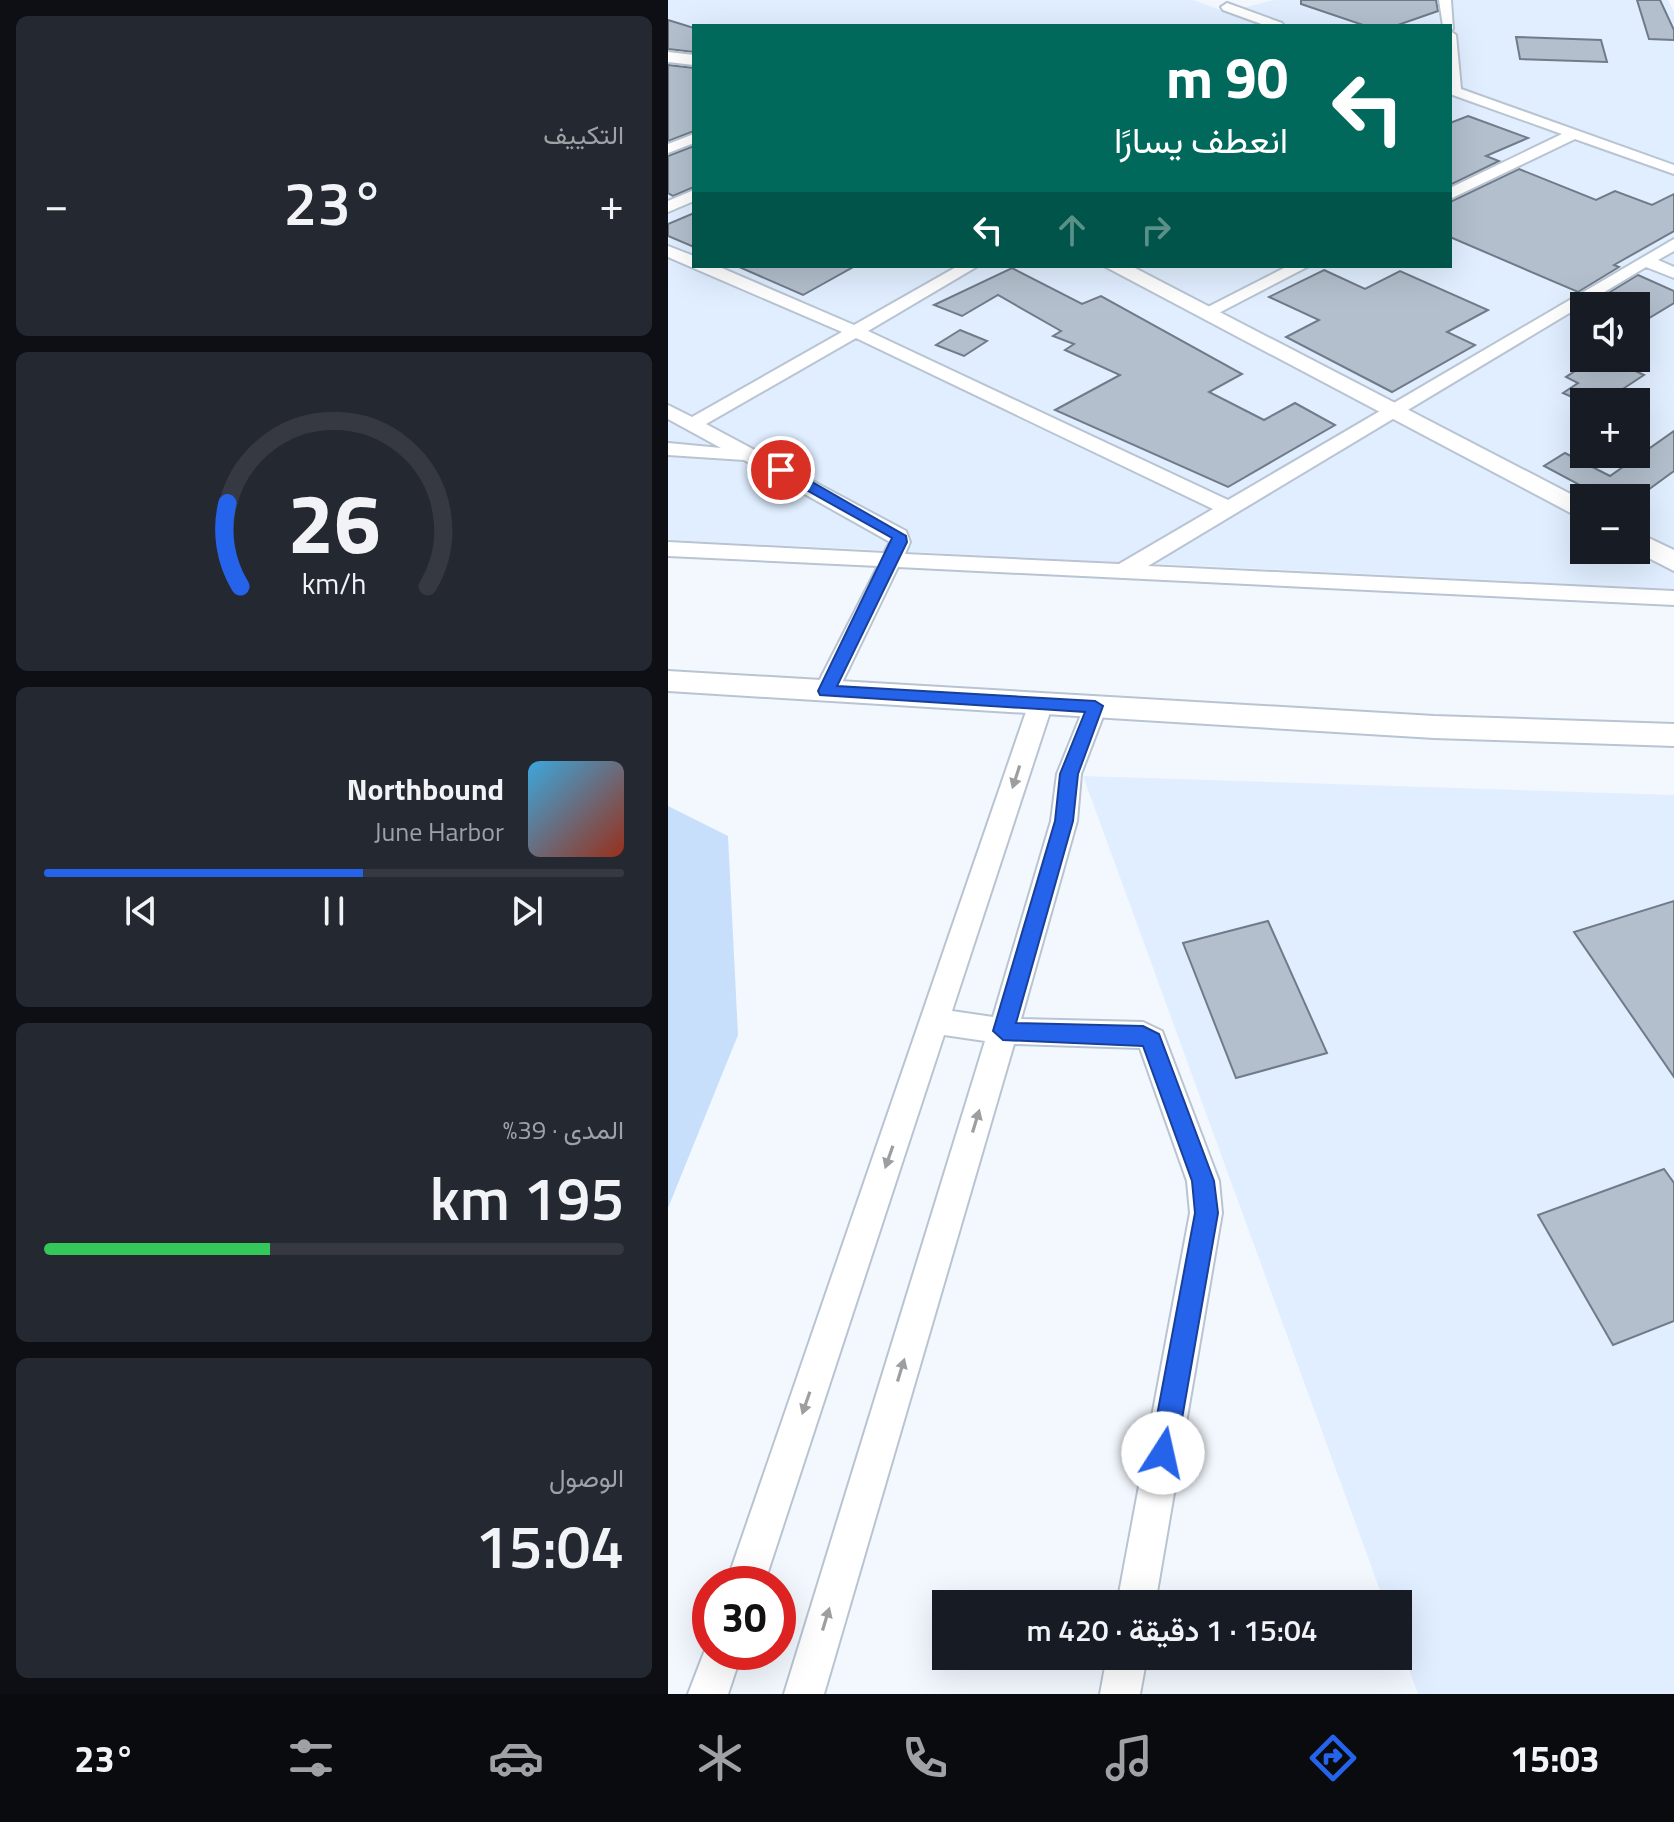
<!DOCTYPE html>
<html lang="ar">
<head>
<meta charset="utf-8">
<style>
  body { margin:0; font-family:"Titillium Web",Vazirmatn,sans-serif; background:#242831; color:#f1f3f6; direction:rtl; height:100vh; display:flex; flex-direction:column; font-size:30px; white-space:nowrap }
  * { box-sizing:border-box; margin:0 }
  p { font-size:26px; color:#9ea1a6 }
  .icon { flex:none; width:44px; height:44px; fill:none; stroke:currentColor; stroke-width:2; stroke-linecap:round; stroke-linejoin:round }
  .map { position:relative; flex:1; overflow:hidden; direction:ltr }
  .side { display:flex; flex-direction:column; gap:16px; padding:16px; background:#0d0f14; width:668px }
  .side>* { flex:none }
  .banner { position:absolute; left:24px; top:24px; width:760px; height:244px; border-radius:0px; box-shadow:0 8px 32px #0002; direction:rtl; background:#00695c; color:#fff; overflow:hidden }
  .controls { position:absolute; left:902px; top:292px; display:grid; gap:16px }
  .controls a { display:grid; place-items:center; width:80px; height:80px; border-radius:0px; background:#171b24; box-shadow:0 8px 32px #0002; font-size:40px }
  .speed { position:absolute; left:24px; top:1566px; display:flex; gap:16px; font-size:40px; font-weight:700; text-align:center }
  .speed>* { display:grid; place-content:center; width:104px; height:104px; border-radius:50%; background:#171b24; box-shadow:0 8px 32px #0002; line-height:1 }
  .speed .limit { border:12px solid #d22; background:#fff; color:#111 }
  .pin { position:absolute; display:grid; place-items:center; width:68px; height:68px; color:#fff; margin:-34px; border:4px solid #fff; border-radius:50%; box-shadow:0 2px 8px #0007 }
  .me { position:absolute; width:88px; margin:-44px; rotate:10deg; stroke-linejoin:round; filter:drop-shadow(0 0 6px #0008) }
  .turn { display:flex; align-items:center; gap:28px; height:168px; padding:0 32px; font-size:36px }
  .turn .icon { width:104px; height:104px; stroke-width:2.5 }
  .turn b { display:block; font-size:56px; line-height:68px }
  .lanes { display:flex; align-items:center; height:76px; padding:0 32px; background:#0003; justify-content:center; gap:40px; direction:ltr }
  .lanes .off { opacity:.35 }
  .big { font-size:60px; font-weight:600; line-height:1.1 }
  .side .card { flex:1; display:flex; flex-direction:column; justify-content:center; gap:12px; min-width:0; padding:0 28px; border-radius:12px; background:#242831 }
  .side .dial { align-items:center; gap:0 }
  .dial svg { height:208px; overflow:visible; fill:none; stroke:#363941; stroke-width:7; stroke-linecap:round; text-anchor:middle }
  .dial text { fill:#f1f3f6; stroke:none }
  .song { display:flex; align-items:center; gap:24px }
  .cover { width:96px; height:96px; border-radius:12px; background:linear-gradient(135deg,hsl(200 70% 55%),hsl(10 70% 35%)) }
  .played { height:8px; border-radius:4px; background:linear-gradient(90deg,#2563eb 55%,#363941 55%) }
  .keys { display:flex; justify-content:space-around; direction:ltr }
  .heat { display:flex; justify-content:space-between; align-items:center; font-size:44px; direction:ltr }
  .charge { height:12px; border-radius:6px; background:linear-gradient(90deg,#34c759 39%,#363941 0) }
  .trip { position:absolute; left:264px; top:1590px; width:480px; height:80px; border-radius:0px; background:#171b24; box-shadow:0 8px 32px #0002; font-weight:600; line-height:80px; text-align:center; direction:rtl }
  .dock { display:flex; height:128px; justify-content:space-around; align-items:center; background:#090b0e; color:#9ea1a6 }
  .dock .icon { width:56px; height:56px }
  .dock .active { color:#2563eb }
  .dock b { font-size:36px; color:#f1f3f6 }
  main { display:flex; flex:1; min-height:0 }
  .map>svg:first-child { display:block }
  .built { fill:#e0eeff; fill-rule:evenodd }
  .green { fill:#c8dffb }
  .building { fill:#b3bfcd; stroke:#707b88; stroke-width:2 }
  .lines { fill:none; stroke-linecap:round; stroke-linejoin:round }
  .minor-casing { stroke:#b8c4d2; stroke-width:4 }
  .tertiary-casing { stroke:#b8c4d2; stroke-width:4 }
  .minor { fill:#fff; fill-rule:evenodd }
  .tertiary { fill:#fff; fill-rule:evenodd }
  .oneway { fill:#9c9ea0 }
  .route { fill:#2563eb; stroke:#184099; stroke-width:2 }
</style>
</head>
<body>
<main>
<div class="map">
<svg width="1006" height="1694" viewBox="0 0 1006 1694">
  <rect width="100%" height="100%" fill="#f3f8fe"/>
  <!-- built -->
  <path class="built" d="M0,0H525L558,12L606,0H1000L1006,12V589L0,540ZM26,26H782V266H26ZM916,306H968V358H916ZM916,402H968V454H916ZM916,498H968V550H916Z
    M415,776L1006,795V1694H750L730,1640V1604H717Z"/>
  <!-- green -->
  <path class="green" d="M0,806L60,836L70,1035L0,1208Z"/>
  <!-- building -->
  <path class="building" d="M633,0H768L770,11L727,26H698L633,4Z
    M969,0H992L1006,30V40L981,39Z
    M0,20L26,28V52L0,49Z
    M848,37L933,40L939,62L852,59Z
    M0,65L26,68V131L0,141Z
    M800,116L860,138L818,156L831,161L782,185V123Z
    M26,146V187L5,196L0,193V156Z
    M851,169L928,200L947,191L984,205L1006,194V231L946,265L951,267L910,292L782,237V202Z
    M26,213V247L0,236V224Z
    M69,266H187L135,295Z
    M344,268L414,304L433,296L574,374L541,392L596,420L627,403L667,425L560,487L387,410L452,375L397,350L406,344L385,336L393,331L330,295L294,316L266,305Z
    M656,270L697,289L732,271L820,310L779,332L807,345L724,392L618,337L651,320L601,297Z
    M970,275L1006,291V303L968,326V306H944L929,300Z
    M292,330L319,341L296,356L268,345Z
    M927,358H940L976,375L935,402H915L895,393L910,383L898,377Z
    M1006,431V471L969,498H936L876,466L897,453L942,476Z
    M1006,901V1077L906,932Z
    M600,921L659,1053L568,1078L515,943Z
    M996,1169L1006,1183V1321L945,1345L870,1215Z"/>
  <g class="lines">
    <defs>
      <path id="minor" d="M771,0H783L785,29L775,26Z
        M559,3L614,23L616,26H599L555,10L553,7Z
        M782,31L788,35L793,89L1006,165V174L907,139L782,199V188L894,134L782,94Z
        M26,134V143L0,153V144Z
        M26,190V201L0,212V201Z
        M1006,239V251L990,260L1006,267V278L978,267L480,566L1006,591V605L230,567L170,691L158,699L146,691L210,566L0,556V542L216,553L222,542L76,460L0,455V443L53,448L0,419V405L24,417L174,332L0,257V246L26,256V266H49L186,325L290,266H310L200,331L560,500ZM188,338L545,509L451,564L237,554L242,542L238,531L38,424Z
        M620,266H641L543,317L537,318L528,313Z
        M373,695L385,703L284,1011L325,1017L383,821L389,774L419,700H435L439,706L413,774L409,821L353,1019L475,1022L494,1031L551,1181L554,1213L487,1604H449L522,1213L519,1181L472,1048L346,1044L156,1694H116L317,1041L276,1035L96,1584H58L361,703Z
        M42,1637V1652H74L60,1694H20Z
        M439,1656H479L472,1694H432Z"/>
      <path id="tertiary" d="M0,52L26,55V65L0,62Z
        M436,266H463L916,501V520Z
        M968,532L1006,550V571L965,550Z
        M0,671L766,716L1006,724V746L766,738L0,691Z"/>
    </defs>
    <!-- minor casing -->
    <use href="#minor" class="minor-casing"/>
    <!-- tertiary casing -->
    <use href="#tertiary" class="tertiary-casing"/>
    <!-- minor -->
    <use href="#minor" class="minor"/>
    <!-- tertiary -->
    <use href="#tertiary" class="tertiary"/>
  </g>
  <!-- one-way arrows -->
  <defs><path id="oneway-solid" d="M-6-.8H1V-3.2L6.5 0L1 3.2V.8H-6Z" transform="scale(2)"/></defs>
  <g class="oneway">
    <use href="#oneway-solid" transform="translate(348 777) rotate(108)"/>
    <use href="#oneway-solid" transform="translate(308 1121) rotate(-73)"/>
    <use href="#oneway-solid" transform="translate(221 1157) rotate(109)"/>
    <use href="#oneway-solid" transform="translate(233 1370) rotate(-73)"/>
    <use href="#oneway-solid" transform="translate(138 1403) rotate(109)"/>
    <use href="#oneway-solid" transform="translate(158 1619) rotate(-73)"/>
  </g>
  <!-- route -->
  <path class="route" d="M108,467H118L238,536L239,542L169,686L427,701L435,706L410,774L405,821L348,1023L475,1026L491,1034L546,1181L550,1213L508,1453L504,1462L495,1466L486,1462L482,1453L527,1213L524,1181L475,1046L335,1040L325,1031L387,821L392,774L417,712L152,695L150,691L224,538L108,473Z"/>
</svg>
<div class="controls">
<a><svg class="icon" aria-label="sound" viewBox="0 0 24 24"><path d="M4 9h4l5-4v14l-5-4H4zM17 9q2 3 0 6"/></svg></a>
<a>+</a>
<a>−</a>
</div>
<div class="speed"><div class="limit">30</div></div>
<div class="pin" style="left:113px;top:470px;background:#d93025"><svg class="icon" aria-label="arrive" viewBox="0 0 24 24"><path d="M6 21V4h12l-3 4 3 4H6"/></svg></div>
<svg class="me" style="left:495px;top:1453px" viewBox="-20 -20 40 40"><circle r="19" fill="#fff"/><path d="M0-13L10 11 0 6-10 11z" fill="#2563eb"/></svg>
<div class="trip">15:04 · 1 دقيقة · 420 m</div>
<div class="banner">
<div class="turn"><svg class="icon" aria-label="left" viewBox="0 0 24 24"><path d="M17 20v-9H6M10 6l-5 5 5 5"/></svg><div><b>90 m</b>انعطف يسارًا</div></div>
<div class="lanes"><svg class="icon" aria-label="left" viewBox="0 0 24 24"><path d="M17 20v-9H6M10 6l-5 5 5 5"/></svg><svg class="icon off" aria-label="ahead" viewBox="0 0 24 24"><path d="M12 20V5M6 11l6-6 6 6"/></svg><svg class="icon off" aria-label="right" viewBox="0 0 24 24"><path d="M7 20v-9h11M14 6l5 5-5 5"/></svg></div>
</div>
</div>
<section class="side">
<div class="card"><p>التكييف</p>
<div class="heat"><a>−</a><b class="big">23°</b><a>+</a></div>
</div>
<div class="card dial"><svg viewBox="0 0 100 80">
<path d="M14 69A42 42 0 1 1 86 69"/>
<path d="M14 69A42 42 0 0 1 9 37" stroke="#2563eb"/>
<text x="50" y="56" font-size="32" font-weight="700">26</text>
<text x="50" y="72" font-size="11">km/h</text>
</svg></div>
<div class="card">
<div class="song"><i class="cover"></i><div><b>Northbound</b><p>June Harbor</p></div></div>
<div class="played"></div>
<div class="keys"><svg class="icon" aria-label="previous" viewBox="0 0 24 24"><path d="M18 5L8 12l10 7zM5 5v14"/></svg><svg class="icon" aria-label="pause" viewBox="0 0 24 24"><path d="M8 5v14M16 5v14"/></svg><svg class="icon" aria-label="next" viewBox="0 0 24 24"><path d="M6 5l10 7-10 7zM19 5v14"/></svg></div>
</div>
<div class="card"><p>المدى · 39%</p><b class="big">195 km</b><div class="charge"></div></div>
<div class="card"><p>الوصول</p><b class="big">15:04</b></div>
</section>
</main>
<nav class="dock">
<b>15:03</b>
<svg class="icon active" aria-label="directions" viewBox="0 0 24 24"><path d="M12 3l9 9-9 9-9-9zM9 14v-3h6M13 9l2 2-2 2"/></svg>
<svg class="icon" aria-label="music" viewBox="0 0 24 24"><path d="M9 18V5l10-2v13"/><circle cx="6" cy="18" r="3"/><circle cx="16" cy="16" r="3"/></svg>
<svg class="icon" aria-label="phone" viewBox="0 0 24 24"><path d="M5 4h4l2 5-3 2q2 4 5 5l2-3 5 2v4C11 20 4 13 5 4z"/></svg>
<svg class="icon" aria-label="climate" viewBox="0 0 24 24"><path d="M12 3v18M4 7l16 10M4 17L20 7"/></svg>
<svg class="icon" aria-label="car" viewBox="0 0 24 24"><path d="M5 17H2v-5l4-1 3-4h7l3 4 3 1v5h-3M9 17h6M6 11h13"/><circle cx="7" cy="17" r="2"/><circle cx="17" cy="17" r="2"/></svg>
<svg class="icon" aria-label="filters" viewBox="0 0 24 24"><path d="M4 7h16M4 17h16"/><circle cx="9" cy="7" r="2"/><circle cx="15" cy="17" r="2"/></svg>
<b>23°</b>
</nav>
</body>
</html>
